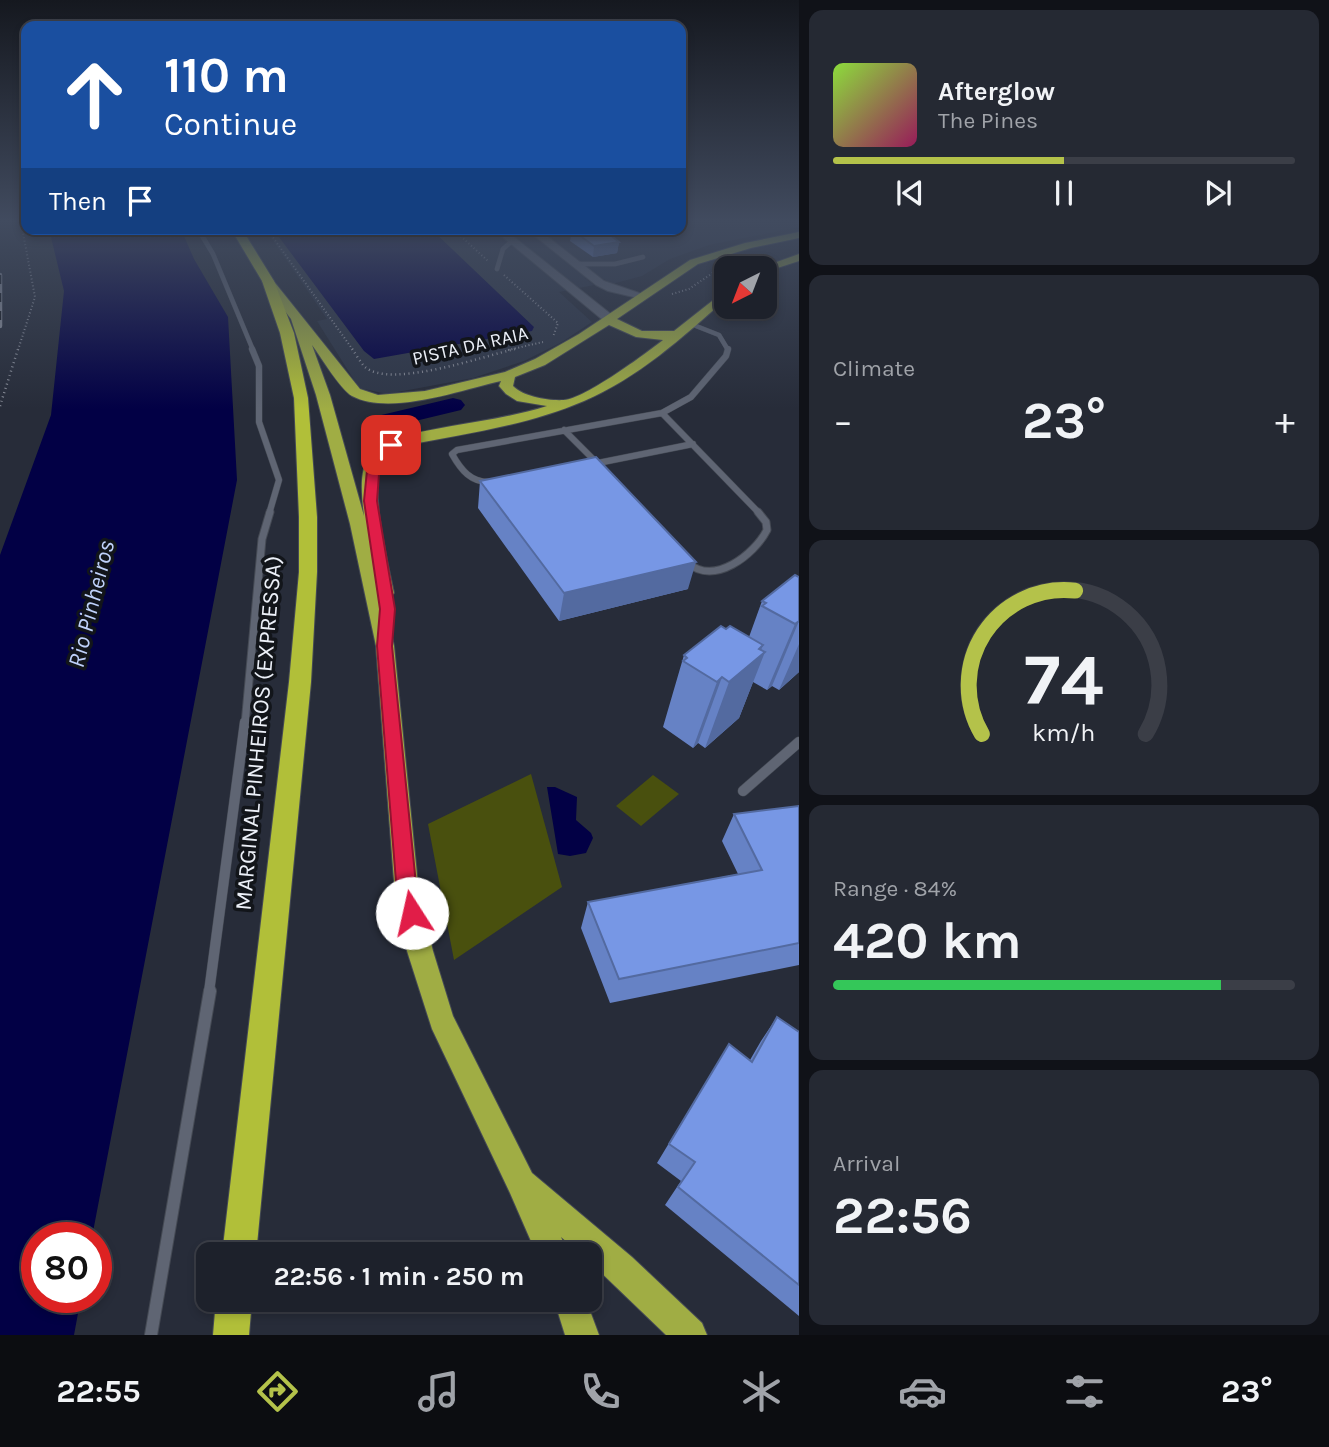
<!DOCTYPE html>
<html lang="en">
<head>
<meta charset="utf-8">
<style>
  body { margin:0; font-family:Karla,sans-serif; background:#252933; color:#f1f3f6; height:100vh; display:flex; flex-direction:column; font-size:26px; white-space:nowrap }
  * { box-sizing:border-box; margin:0 }
  p { font-size:23px; color:#a0a3a9 }
  .icon { flex:none; width:38px; height:38px; fill:none; stroke:currentColor; stroke-width:2; stroke-linecap:round; stroke-linejoin:round }
  .map { position:relative; flex:1; overflow:hidden }
  .details { display:flex; flex-direction:column; gap:10px; padding:10px; background:#101218; width:530px }
  .details>* { flex:none }
  .guide { position:absolute; left:21px; top:21px; width:665px; height:214px; border-radius:14px; box-shadow:0 4px 10px #0003,0 0 0 2px #3b3e47; background:#1a4fa0; color:#fff; overflow:hidden }
  .needle { width:46px; rotate:222deg }
  .controls { position:absolute; left:714px; top:256px; display:grid; gap:14px }
  .controls a { display:grid; place-items:center; width:63px; height:63px; border-radius:14px; background:#1d212b; box-shadow:0 4px 10px #0003,0 0 0 2px #3b3e47; font-size:35px }
  .speed { position:absolute; left:21px; top:1222px; display:flex; gap:14px; font-size:35px; font-weight:700; text-align:center }
  .speed>* { display:grid; place-content:center; width:91px; height:91px; border-radius:50%; background:#1d212b; box-shadow:0 4px 10px #0003,0 0 0 2px #3b3e47; line-height:1 }
  .speed .limit { border:10px solid #d22; background:#fff; color:#111 }
  .pin { position:absolute; display:grid; place-items:center; width:60px; height:60px; color:#fff; margin:-30px; border-radius:14px; box-shadow:0 4px 10px #0006 }
  .me { position:absolute; width:77px; margin:-38px; rotate:350deg; stroke-linejoin:round; filter:drop-shadow(0 0 5px #0008) }
  .turn { display:flex; align-items:center; gap:24px; height:147px; padding:0 28px; font-size:32px }
  .turn .icon { width:91px; height:91px; stroke-width:2.5 }
  .turn b { display:block; font-size:49px; line-height:60px }
  .then { display:flex; align-items:center; height:66px; padding:0 28px; background:#0003; gap:14px; font-size:26px }
  .big { font-size:52px; font-weight:700; line-height:1.1 }
  .details .tile { flex:1; display:flex; flex-direction:column; justify-content:center; gap:10px; min-width:0; padding:0 24px; border-radius:14px; background:#252933 }
  .details .dial { align-items:center; gap:0 }
  .dial svg { height:182px; overflow:visible; fill:none; stroke:#3b3e47; stroke-width:7; stroke-linecap:round; text-anchor:middle }
  .dial text { fill:#f1f3f6; stroke:none }
  .song { display:flex; align-items:center; gap:21px }
  .cover { width:84px; height:84px; border-radius:10px; background:linear-gradient(135deg,hsl(90 70% 55%),hsl(330 70% 35%)) }
  .played { height:7px; border-radius:4px; background:linear-gradient(90deg,#b4c24a 50%,#3b3e47 50%) }
  .keys { display:flex; justify-content:space-around; direction:ltr }
  .heat { display:flex; justify-content:space-between; align-items:center; font-size:38px; direction:ltr }
  .charge { height:10px; border-radius:5px; background:linear-gradient(90deg,#34c759 84%,#3b3e47 0) }
  .trip { position:absolute; left:196px; top:1242px; width:406px; height:70px; border-radius:14px; background:#1d212b; box-shadow:0 4px 10px #0003,0 0 0 2px #3b3e47; font-weight:700; line-height:70px; text-align:center }
  .tab-bar { display:flex; height:112px; justify-content:space-around; align-items:center; background:#0c0d11; color:#a0a3a9 }
  .tab-bar .icon { width:49px; height:49px }
  .tab-bar .on { color:#b4c24a }
  .tab-bar b { font-size:32px; color:#f1f3f6 }
  main { display:flex; flex:1; min-height:0 }
  .map>svg:first-child { display:block }
  .built { fill:#2e3647 }
  .green { fill:#49500e }
  .water { fill:#020045 }
  .lines { fill:none; stroke-linecap:round; stroke-linejoin:round }
  .river { fill:#020045; fill-rule:evenodd }
  .service-far4-casing { stroke:#454a54; stroke-width:5 }
  .service-far3-casing { stroke:#454a54; stroke-width:7 }
  .service-far2-casing { stroke:#454a54; stroke-width:9 }
  .service-far1-casing { stroke:#454a54; stroke-width:11 }
  .service-casing { stroke:#454a54; stroke-width:14 }
  .tertiary-casing { stroke:#454a54; stroke-width:2 }
  .trunk-casing { stroke:#454a54; stroke-width:2 }
  .motorway-casing { stroke:#454a54; stroke-width:2 }
  .path-far1 { stroke:#8b8f9a; stroke-width:2; stroke-dasharray:1 2.5; stroke-linecap:butt }
  .path { stroke:#8b8f9a; stroke-width:2.5; stroke-dasharray:1 3.5; stroke-linecap:butt }
  .service-far4 { stroke:#5f6573; stroke-width:4.5 }
  .service-far3 { stroke:#5f6573; stroke-width:6 }
  .service-far2 { stroke:#5f6573; stroke-width:7 }
  .service-far1 { stroke:#5f6573; stroke-width:10 }
  .service { stroke:#5f6573; stroke-width:12 }
  .tertiary { fill:#5f6573; fill-rule:evenodd }
  .trunk { fill:#a0ad44; fill-rule:evenodd }
  .motorway { fill:#b1bf39; fill-rule:evenodd }
  .rail-casing { stroke:#8d919c; stroke-width:4.5 }
  .rail { stroke:#12151a; stroke-width:2.5; stroke-dasharray:9; stroke-linecap:butt }
  .wall { fill:#6682c5 }
  .shaded-wall { fill:#536aa0 }
  .building { fill:#7797e5; stroke:#536aa0; stroke-width:2 }
  .route { fill:#e11d48; stroke:#92132f; stroke-width:2 }
  .labels { text-anchor:middle; stroke-width:7; stroke-linejoin:round; paint-order:stroke }
  .far-street-label { font-size:19px; fill:#ecf0f8; stroke:#12151a }
  .street-label { font-size:23px; fill:#ecf0f8; stroke:#12151a }
  .water-label { font-size:24px; font-style:italic; fill:#bfd1fa; stroke:#12151a }
</style>
</head>
<body>
<main>
<div class="map">
<svg width="799" height="1335" viewBox="0 0 799 1335">
  <rect width="100%" height="100%" fill="#272c39"/>
  <!-- built -->
  <path class="built" d="M681,222H799V227L709,245L670,259L642,276L612,284L598,276L585,278L594,285L559,292L592,322L562,342L524,361L473,378L387,394L359,388L317,321L327,319L265,229H681Z"/>
  <!-- green -->
  <path class="green" d="M531,774L562,887L454,960L428,824Z
    M653,775L679,794L641,826L616,806Z"/>
  <!-- water -->
  <path class="water" d="M49,229H181L194,259L228,317L237,480L92,1237H37V1297H81L74,1335H0V555L51,415L64,291Z
    M273,229H431L534,327L532,331L374,359L364,351Z
    M547,787H555L577,797L576,820L591,833L593,838L586,853L570,856L558,854Z"/>
  <g class="lines">
    <!-- river -->
    <path class="river" d="M453,398L461,400L465,405L461,410L382,429L373,427L370,422L373,417Z"/>
    <defs>
      <path id="service-far4" d="M198,229L213,254L253,350
        M576,264H615L643,257
        M497,269L503,249L512,241
        M691,324L719,335L728,350"/>
      <path id="service-far3" d="M252,349L259,366V422L279,480L269,514
        M662,413L760,514
        M564,430L599,465
        M593,464L693,444
        M491,482C471,483 461,470 452,454L457,450L662,413L691,397L726,356L728,349"/>
      <path id="service-far2" d="M688,563C714,586 754,555 767,530L766,522L758,512
        M245,724L262,539L270,512"/>
      <path id="service-far1" d="M743,791L799,742
        M209,992L245,722"/>
      <path id="service" d="M151,1335L210,991"/>
      <path id="tertiary" d="M493,229H504L612,315V321H604Z
        M526,229H538L604,281L648,296L642,299L608,291L596,285Z"/>
      <path id="trunk" d="M799,232V238L751,248L698,264L617,319L642,331H674L726,290V299C683,337 638,378 584,401C526,426 463,434 402,446C396,448 388,451 384,457C367,481 388,564 394,593L391,597L383,598L394,646L419,894L433,951L453,1016L532,1173L632,1257L702,1323L707,1335H666L590,1262V1255H582L561,1237L569,1255H537L510,1193L432,1029L407,951L395,894L376,646L350,524L316,395L291,319L262,281L272,279L360,389L378,395L425,391L505,372L535,359L579,334L690,260L745,243ZM609,325L636,337L663,340C645,354 586,398 564,400C549,401 524,397 513,386L515,377L545,365ZM312,345C321,357 340,389 352,396C390,416 461,390 501,381L499,386L506,394L517,401L547,406C497,422 444,424 394,439C385,442 377,446 371,453C358,470 362,496 364,516L330,395Z
        M799,254V261L765,272V268H760Z
        M554,1300H586L599,1335H565Z"/>
      <path id="motorway" d="M231,229H242L274,281L294,333L308,398L317,517V572L311,682L256,1255H222L289,682L299,572V517L294,398L280,333L262,281Z
        M216,1300H252L249,1335H213Z"/>
    </defs>
    <!-- service-far4 casing -->
    <use href="#service-far4" class="service-far4-casing"/>
    <!-- service-far3 casing -->
    <use href="#service-far3" class="service-far3-casing"/>
    <!-- service-far2 casing -->
    <use href="#service-far2" class="service-far2-casing"/>
    <!-- service-far1 casing -->
    <use href="#service-far1" class="service-far1-casing"/>
    <!-- service casing -->
    <use href="#service" class="service-casing"/>
    <!-- tertiary casing -->
    <use href="#tertiary" class="tertiary-casing"/>
    <!-- trunk casing -->
    <use href="#trunk" class="trunk-casing"/>
    <!-- motorway casing -->
    <use href="#motorway" class="motorway-casing"/>
    <!-- path-far1 -->
    <path class="path-far1" d="M267,229L353,350
      M453,229L488,261
      M504,275L558,323L553,337
      M672,294L689,289L720,268
      M18,350L35,297L21,222
      M508,350L543,342"/>
    <!-- path -->
    <path class="path" d="M352,349C356,354 360,362 365,367C390,389 484,356 515,349
      M0,406L18,349"/>
    <!-- service-far4 -->
    <use href="#service-far4" class="service-far4"/>
    <!-- service-far3 -->
    <use href="#service-far3" class="service-far3"/>
    <!-- service-far2 -->
    <use href="#service-far2" class="service-far2"/>
    <!-- service-far1 -->
    <use href="#service-far1" class="service-far1"/>
    <!-- service -->
    <use href="#service" class="service"/>
    <!-- tertiary -->
    <use href="#tertiary" class="tertiary"/>
    <!-- trunk -->
    <use href="#trunk" class="trunk"/>
    <!-- motorway -->
    <use href="#motorway" class="motorway"/>
    <defs>
      <path id="rail" d="M0,275V326"/>
    </defs>
    <!-- rail casing -->
    <use href="#rail" class="rail-casing"/>
    <!-- rail -->
    <use href="#rail" class="rail"/>
  </g>
  <!-- wall -->
  <path class="wall" d="M572,230L619,242L617,253L593,257L570,241Z
    M480,481L688,589L559,621L478,508Z
    M799,577V672L779,690L772,686L767,690L753,682L739,718L705,748L698,743L693,748L663,727L684,655L726,629L749,637L762,601Z
    M799,806V965L610,1003L581,928L588,902L738,874L722,841L734,814Z
    M777,1017L799,1032V1316L665,1205L681,1181L657,1163L715,1067L750,1060L761,1041Z"/>
  <!-- shaded-wall -->
  <path class="shaded-wall" d="M619,242L617,253L593,257L594,246Z
    M696,562L688,589L559,621L564,593Z
    M799,621L772,686L767,690L795,624Z
    M799,644V672L779,690Z
    M763,645L758,658L765,652L739,718L705,748L729,682Z
    M722,677L698,743L693,748L717,682Z"/>
  <!-- building -->
  <path class="building" d="M581,229H603L619,242L594,246L572,230Z
    M596,457L696,562L564,593L480,481Z
    M795,575L799,577V621L795,624L762,606L766,603L762,601Z
    M721,626L726,629L730,626L763,645L759,649L765,652L729,682L722,677L717,682L683,661L687,658L684,655Z
    M799,806V943L619,979L588,902L762,870L734,814Z
    M777,1017L799,1032V1285L678,1187L695,1162L669,1144L729,1044L752,1062Z"/>
  <!-- sky -->
  <linearGradient id="sky" x2="0" y2="1"><stop stop-color="#15181f"/><stop offset="0.54" stop-color="#414b5f"/><stop offset="1" stop-color="#414b5f" stop-opacity="0"/></linearGradient>
  <rect width="799" height="409" fill="url(#sky)"/>
  <!-- route -->
  <path class="route" d="M391,441L397,445L380,461L377,501L395,609L392,646L417,894L422,913L419,920L412,922L405,920L397,894L377,646L380,609L364,501L368,460Z"/>
  <g class="labels">
    <!-- far-street labels -->
    <g class="far-street-label">
      <text transform="translate(470 345) rotate(-13)" y="7">PISTA DA RAIA</text>
    </g>
    <!-- street labels -->
    <g class="street-label">
      <text transform="translate(258 733) rotate(-85)" y="8">MARGINAL PINHEIROS (EXPRESSA)</text>
    </g>
    <!-- water labels -->
    <g class="water-label">
      <text transform="translate(91 604) rotate(-76)" y="8">Rio Pinheiros</text>
    </g>
  </g>
</svg>
<div class="controls">
<a><svg class="needle" viewBox="-14 -14 28 28"><path d="M0-13l5 13h-10z" fill="#e53935"/><path d="M0 13l5-13h-10z" fill="#a0a3a9"/></svg></a>
</div>
<div class="speed"><div class="limit">80</div></div>
<div class="pin" style="left:391px;top:445px;background:#d93025"><svg class="icon" aria-label="arrive" viewBox="0 0 24 24"><path d="M6 21V4h12l-3 4 3 4H6"/></svg></div>
<svg class="me" style="left:412px;top:913px" viewBox="-20 -20 40 40"><circle r="19" fill="#fff"/><path d="M0-13L10 11 0 6-10 11z" fill="#e11d48"/></svg>
<div class="trip">22:56 · 1 min · 250 m</div>
<div class="guide">
<div class="turn"><svg class="icon" aria-label="ahead" viewBox="0 0 24 24"><path d="M12 20V5M6 11l6-6 6 6"/></svg><div><b>110 m</b>Continue</div></div>
<div class="then">Then<svg class="icon" aria-label="arrive" viewBox="0 0 24 24"><path d="M6 21V4h12l-3 4 3 4H6"/></svg></div>
</div>
</div>
<section class="details">
<div class="tile">
<div class="song"><i class="cover"></i><div><b>Afterglow</b><p>The Pines</p></div></div>
<div class="played"></div>
<div class="keys"><svg class="icon" aria-label="previous" viewBox="0 0 24 24"><path d="M18 5L8 12l10 7zM5 5v14"/></svg><svg class="icon" aria-label="pause" viewBox="0 0 24 24"><path d="M8 5v14M16 5v14"/></svg><svg class="icon" aria-label="next" viewBox="0 0 24 24"><path d="M6 5l10 7-10 7zM19 5v14"/></svg></div>
</div>
<div class="tile"><p>Climate</p>
<div class="heat"><a>−</a><b class="big">23°</b><a>+</a></div>
</div>
<div class="tile dial"><svg viewBox="0 0 100 80">
<path d="M14 69A42 42 0 1 1 86 69"/>
<path d="M14 69A42 42 0 0 1 55 6" stroke="#b4c24a"/>
<text x="50" y="56" font-size="32" font-weight="700">74</text>
<text x="50" y="72" font-size="11">km/h</text>
</svg></div>
<div class="tile"><p>Range · 84%</p><b class="big">420 km</b><div class="charge"></div></div>
<div class="tile"><p>Arrival</p><b class="big">22:56</b></div>
</section>
</main>
<nav class="tab-bar">
<b>22:55</b>
<svg class="icon on" aria-label="directions" viewBox="0 0 24 24"><path d="M12 3l9 9-9 9-9-9zM9 14v-3h6M13 9l2 2-2 2"/></svg>
<svg class="icon" aria-label="music" viewBox="0 0 24 24"><path d="M9 18V5l10-2v13"/><circle cx="6" cy="18" r="3"/><circle cx="16" cy="16" r="3"/></svg>
<svg class="icon" aria-label="phone" viewBox="0 0 24 24"><path d="M5 4h4l2 5-3 2q2 4 5 5l2-3 5 2v4C11 20 4 13 5 4z"/></svg>
<svg class="icon" aria-label="climate" viewBox="0 0 24 24"><path d="M12 3v18M4 7l16 10M4 17L20 7"/></svg>
<svg class="icon" aria-label="car" viewBox="0 0 24 24"><path d="M5 17H2v-5l4-1 3-4h7l3 4 3 1v5h-3M9 17h6M6 11h13"/><circle cx="7" cy="17" r="2"/><circle cx="17" cy="17" r="2"/></svg>
<svg class="icon" aria-label="filters" viewBox="0 0 24 24"><path d="M4 7h16M4 17h16"/><circle cx="9" cy="7" r="2"/><circle cx="15" cy="17" r="2"/></svg>
<b>23°</b>
</nav>
</body>
</html>
